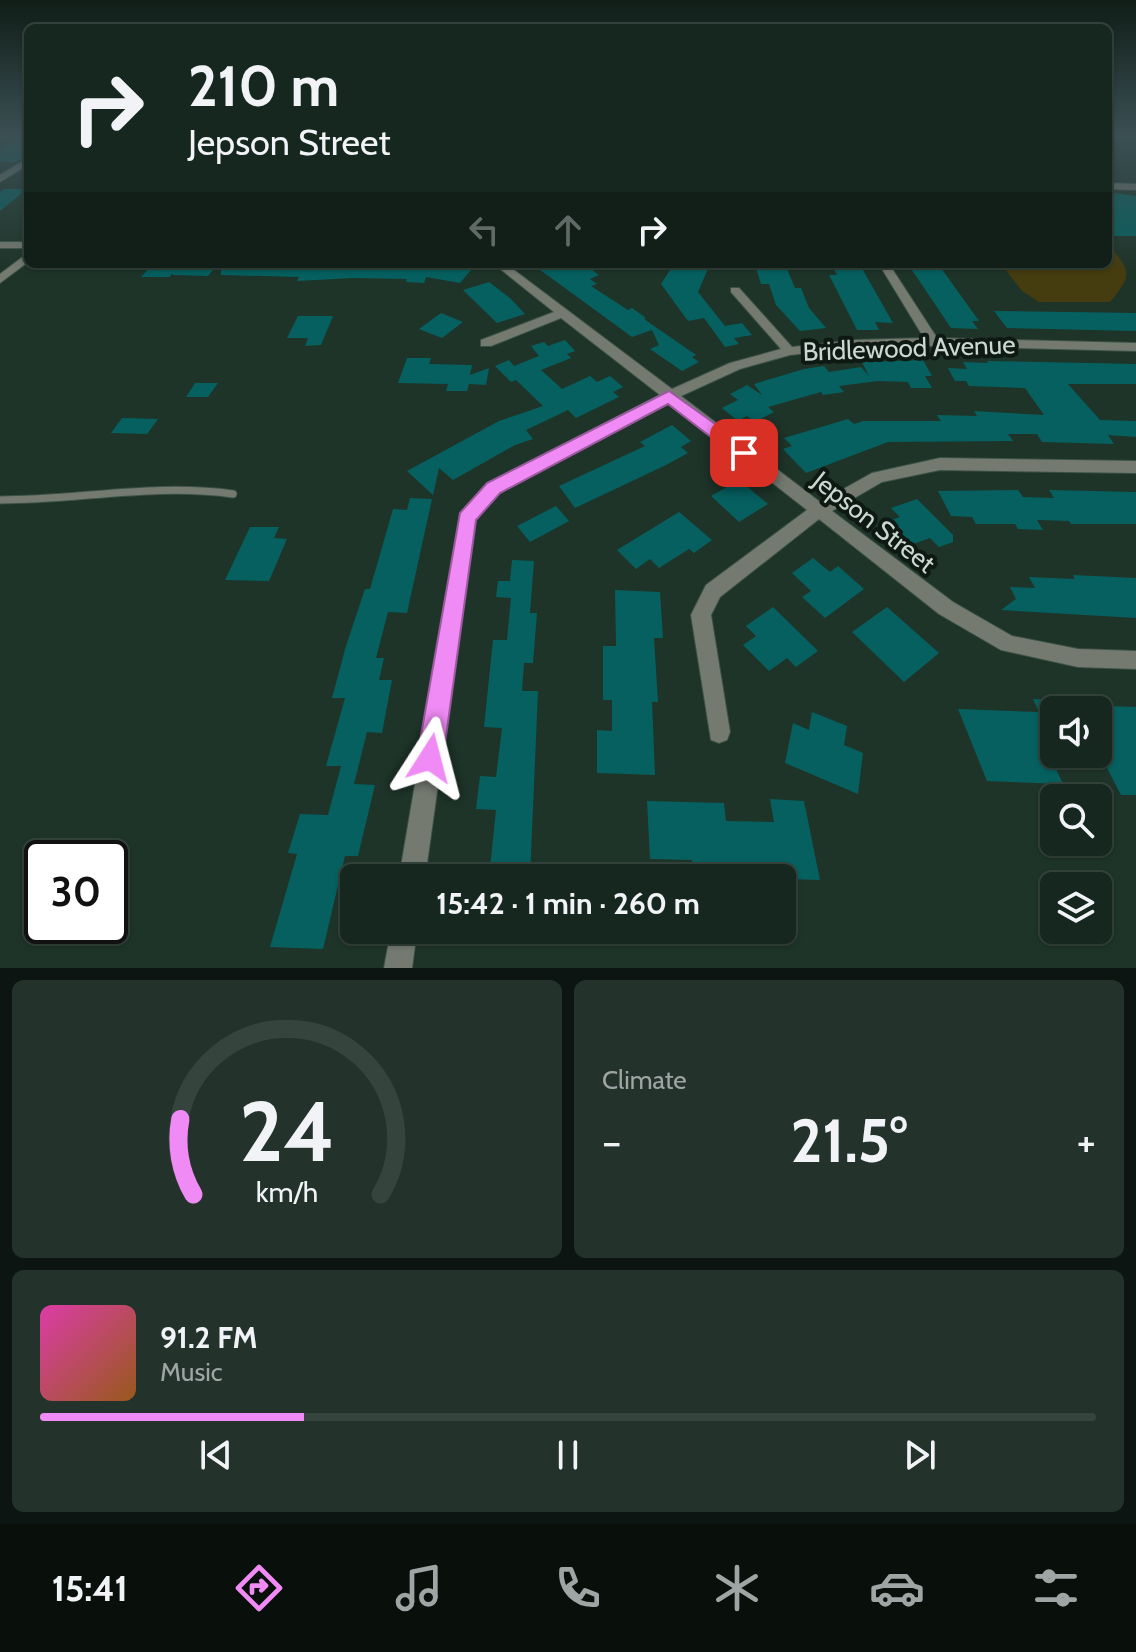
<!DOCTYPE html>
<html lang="en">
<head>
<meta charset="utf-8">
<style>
  body { margin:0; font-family:Cabin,sans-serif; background:#23332c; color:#f1f3f6; height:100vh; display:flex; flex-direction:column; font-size:30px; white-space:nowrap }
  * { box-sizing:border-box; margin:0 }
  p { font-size:26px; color:#9ea5a4 }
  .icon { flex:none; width:44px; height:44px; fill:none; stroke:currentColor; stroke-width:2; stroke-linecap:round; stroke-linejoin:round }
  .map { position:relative; height:968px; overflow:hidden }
  .drawer { display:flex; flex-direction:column; gap:12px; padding:12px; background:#0c1511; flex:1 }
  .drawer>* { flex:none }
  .banner { position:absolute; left:24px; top:24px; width:1088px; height:244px; border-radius:12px; box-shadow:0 2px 6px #0004,0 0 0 2px #35443d; background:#16271f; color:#f1f3f6; overflow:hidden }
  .buttons { position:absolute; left:1040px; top:696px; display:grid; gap:16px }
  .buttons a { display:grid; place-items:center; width:72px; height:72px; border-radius:12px; background:#16271f; box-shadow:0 2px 6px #0004,0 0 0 2px #35443d; font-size:40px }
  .speed { position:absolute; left:24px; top:840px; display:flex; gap:16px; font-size:40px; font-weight:700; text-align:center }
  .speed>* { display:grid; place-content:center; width:104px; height:104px; border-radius:50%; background:#16271f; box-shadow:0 2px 6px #0004,0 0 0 2px #35443d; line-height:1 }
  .speed .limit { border:4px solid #111; border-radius:12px; background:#fff; color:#111 }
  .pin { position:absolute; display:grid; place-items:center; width:68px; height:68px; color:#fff; margin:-34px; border-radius:16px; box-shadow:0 4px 12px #0006 }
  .me { position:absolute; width:88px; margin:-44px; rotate:9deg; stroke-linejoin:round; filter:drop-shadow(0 0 6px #0008) }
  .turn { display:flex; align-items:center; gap:28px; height:168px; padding:0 32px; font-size:36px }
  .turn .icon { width:104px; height:104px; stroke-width:2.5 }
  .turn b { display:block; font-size:56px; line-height:68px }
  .lanes { display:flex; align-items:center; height:76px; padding:0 32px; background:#0003; justify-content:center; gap:40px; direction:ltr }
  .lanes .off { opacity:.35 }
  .big { font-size:60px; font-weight:700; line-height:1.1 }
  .drawer .widget { flex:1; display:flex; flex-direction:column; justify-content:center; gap:12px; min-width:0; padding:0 28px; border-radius:12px; background:#23332c }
  .drawer .dial { align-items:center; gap:0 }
  .dial svg { height:208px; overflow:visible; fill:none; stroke:#35443d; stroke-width:7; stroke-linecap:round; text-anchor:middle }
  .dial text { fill:#f1f3f6; stroke:none }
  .song { display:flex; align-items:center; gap:24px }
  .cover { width:96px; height:96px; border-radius:12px; background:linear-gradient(135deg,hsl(320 70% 55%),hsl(30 70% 35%)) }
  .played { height:8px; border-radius:4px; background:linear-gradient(90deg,#f08bf5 25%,#35443d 25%) }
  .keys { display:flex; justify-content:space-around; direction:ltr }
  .heat { display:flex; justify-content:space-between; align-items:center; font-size:44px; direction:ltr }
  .drawer .tiles { flex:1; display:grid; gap:12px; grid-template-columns:1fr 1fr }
  .widget:last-child { grid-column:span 2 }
  .trip { position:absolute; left:340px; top:864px; width:456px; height:80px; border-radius:12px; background:#16271f; box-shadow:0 2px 6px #0004,0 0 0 2px #35443d; font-weight:700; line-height:80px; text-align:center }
  .tabs { display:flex; height:128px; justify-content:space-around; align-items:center; background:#09100c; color:#9ea5a4 }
  .tabs .icon { width:56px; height:56px }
  .tabs .current { color:#f08bf5 }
  .tabs b { font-size:36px; color:#f1f3f6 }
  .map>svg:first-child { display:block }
  .green { fill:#453c0f }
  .building { fill:#066060 }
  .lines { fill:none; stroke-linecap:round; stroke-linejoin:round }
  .service-casing { stroke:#3d5247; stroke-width:9 }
  .minor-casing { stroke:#3d5247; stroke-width:2 }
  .service { stroke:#757a71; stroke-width:7 }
  .minor { fill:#757a71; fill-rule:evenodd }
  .route { fill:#f08bf5; stroke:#9c5a9f; stroke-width:2 }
  .labels { text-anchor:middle; stroke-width:8; stroke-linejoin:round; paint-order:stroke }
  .street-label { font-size:26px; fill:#cbd8d1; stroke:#0f1914 }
</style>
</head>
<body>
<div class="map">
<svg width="1136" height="968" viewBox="0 0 1136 968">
  <rect width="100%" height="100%" fill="#1e3429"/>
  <!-- green -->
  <path class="green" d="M1108,241C1128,273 1136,271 1110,302H1039L1022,291L1001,264H1108Z"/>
  <!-- building -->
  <path class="building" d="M16,140H28V155L16,162H0V149Z
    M4,189H27L0,211V192Z
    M1108,192L1136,196V236H1108Z
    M153,264H218L208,276L173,275V273L169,277H141Z
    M221,264L444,265L471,270L460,283L426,277L424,283L406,282L407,279L353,278L297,281L299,277L221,275Z
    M532,264H567L577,270L588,267L599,275L590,279L597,284L591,286L628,310L632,308L646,318L644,319L696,355L692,357L699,362L682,371L650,349L659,345L652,330L632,337Z
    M674,264H710L698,292L725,326L742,323L752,335L734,338L739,344L725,347L704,318L688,321L661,284Z
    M917,264H934L941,268L979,321H972L978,329L951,328L910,267H919Z
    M756,268L787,269L795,288H801L809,308L826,328L800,331L776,305L769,284H761Z
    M834,269L863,270L893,323L875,322L879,330H857L829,275H837Z
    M489,282L510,298L525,314L497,323L463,290Z
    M994,311L1136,313V331L1007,328Z
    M441,313L463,322L442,338L419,329Z
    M298,316H333L321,345L305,346L308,338H287Z
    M565,340L575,351L567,354L571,358L541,370L562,389L590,376L597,382L610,376L623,387L613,392L619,397L576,418L568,410L526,430L533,439L515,445L453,480L439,468L433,495L407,471L499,421L543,406L516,380L511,382L495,366L509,360L514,366L539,356L531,346L544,342L548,346Z
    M407,358H431L429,364L472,365L470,375L489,368L486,385L469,384L467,391H446L448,384L398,383Z
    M923,360L932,376H925L932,388H911L908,382L878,381L839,386L844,392L823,395L821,392L768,407L774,412L755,422L747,416L738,421L722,408L738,400L730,394L747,385L762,395L754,384L804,369L824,366L829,372L861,367L869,376L862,362Z
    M987,361L1136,364V384H1068L1100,420L1136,421V437L1108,435L1114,444L1042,442L1037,434H1008L1013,441L888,442L806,473L783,449L792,446L784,438L848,419L854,424L863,421H941L937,415L977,416L974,411L1044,415L1025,388L969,386L966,381H955L948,368L967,369L963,362L988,363Z
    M195,383H218L208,397H186Z
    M122,418L158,419L147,434L111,433Z
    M672,425L691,441L681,447L688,453L666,465L575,508L559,486L645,446L640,442Z
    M739,480L768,504L739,522L711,496Z
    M1018,490L1023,497L1054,498L1049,490L1136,492V524H1071L1069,521L1037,520L1043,530L1018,529L1015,524H976L972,517L951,516L938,491Z
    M410,498L432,499L407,613L388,612L376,658H384L379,680H392L382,733L367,732L354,784L375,785L358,856H345L323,949L270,947L297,854L288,853L300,814L328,815L341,766H326L345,698H332L346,646L365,589H370L393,509L407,510Z
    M917,499L953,535V542L939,547L930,538L908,546L886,522L900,517L891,508Z
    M556,506L569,521L530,542L517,526Z
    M679,512L712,540L694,553L689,549L659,568L650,559L636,569L617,550Z
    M250,527H279L274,538L287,539L269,581L225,580Z
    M813,558L830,572L838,566L864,589L825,618L802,597L811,591L792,573Z
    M512,560L534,561L530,613H537L533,663H524L522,691H538L530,878H489L496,810L476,809L480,776L496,777L502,728L484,727L493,640H507L511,598L496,597L498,581H510Z
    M1073,575L1136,578V618L1001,610L1016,599L1010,587L1035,588L1029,577L1075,579Z
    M615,590L660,592L663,638H654L658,702H652L655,775L597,773V730L612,731V700H603V646H616Z
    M773,607L818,651L796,667L787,658L769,671L743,645L756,636L746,626Z
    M887,607L939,653L904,682L852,632Z
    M1033,699L1054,700V754H1098V717L1114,718L1107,706L1136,707V795H1121L1107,768L1055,767L1063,784L987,781L958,709L1039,712Z
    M812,712L847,726L844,745L863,753L858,794L785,763L793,723L809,730Z
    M770,799L804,801L820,880L693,876L692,860L650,859L647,801L724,803L726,821L774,822Z"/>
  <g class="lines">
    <defs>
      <path id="service" d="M0,500C79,500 155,483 233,494"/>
      <path id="minor" d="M28,158V165L0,182V175Z
        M1108,183L1136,184V190L1108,189Z
        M0,242H28V248H0Z
        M28,253V262L0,283V274Z
        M494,264H506L672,389L730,363L781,349L731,292V288H739L792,347L854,340L924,338L879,264H889L937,338L1136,343V351L933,346L854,348L790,355L740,369L681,396L820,502L872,473L940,458L1136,461V473L940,470L882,482L832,511L953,602L1012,636L1078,649L1136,651V669L1078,667L1001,650L939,614L819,519L720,597L711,615L730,732L727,740L719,743L711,740L691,615L706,585L807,510L669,402L500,492L475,520L425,878H399L461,513L488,484L660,395L561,318L491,346H481V340L554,312Z
        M391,930H417L412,968H384Z"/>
    </defs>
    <!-- service casing -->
    <use href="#service" class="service-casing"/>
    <!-- minor casing -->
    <use href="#minor" class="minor-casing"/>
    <!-- service -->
    <use href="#service" class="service"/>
    <!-- minor -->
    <use href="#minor" class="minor"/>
  </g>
  <!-- sky -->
  <linearGradient id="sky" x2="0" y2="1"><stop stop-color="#101d17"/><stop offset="0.5" stop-color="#3b5054"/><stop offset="1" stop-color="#3b5054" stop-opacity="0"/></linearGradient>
  <rect width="1136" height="271" fill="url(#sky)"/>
  <!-- route -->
  <path class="route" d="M669,391L750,449L752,453L750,458H738L668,404L500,493L476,520L443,758L439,767L430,771L421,767L417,758L460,513L487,483Z"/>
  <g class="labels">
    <!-- street labels -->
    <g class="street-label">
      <text transform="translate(909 348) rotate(-2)" y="9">Bridlewood Avenue</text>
      <text transform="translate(874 522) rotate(38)" y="9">Jepson Street</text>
    </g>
  </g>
</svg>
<div class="buttons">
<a><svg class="icon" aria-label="sound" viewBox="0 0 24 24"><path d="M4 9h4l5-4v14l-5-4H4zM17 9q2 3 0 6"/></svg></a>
<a><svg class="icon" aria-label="search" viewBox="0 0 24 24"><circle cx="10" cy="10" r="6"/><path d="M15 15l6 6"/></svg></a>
<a><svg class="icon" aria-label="layers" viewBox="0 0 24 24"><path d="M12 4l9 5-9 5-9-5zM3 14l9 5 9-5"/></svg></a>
</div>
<div class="speed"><div class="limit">30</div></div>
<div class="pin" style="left:744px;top:453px;background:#d93025"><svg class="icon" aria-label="arrive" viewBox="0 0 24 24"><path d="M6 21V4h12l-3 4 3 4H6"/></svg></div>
<svg class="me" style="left:430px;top:758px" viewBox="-20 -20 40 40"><path d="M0-17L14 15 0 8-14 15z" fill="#f08bf5" stroke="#fff" stroke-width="4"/></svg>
<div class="trip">15:42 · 1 min · 260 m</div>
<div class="banner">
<div class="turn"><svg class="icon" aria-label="right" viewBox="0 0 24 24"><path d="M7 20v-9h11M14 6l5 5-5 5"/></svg><div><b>210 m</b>Jepson Street</div></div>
<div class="lanes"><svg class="icon off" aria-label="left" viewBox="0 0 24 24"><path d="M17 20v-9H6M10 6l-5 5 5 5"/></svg><svg class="icon off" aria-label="ahead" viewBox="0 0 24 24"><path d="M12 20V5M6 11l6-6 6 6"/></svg><svg class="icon" aria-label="right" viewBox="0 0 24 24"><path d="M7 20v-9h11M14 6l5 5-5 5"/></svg></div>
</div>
</div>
<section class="drawer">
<div class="tiles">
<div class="widget dial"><svg viewBox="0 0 100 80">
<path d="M14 69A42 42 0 1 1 86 69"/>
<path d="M14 69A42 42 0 0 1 9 40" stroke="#f08bf5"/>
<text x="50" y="56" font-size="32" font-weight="700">24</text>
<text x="50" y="72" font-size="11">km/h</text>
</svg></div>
<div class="widget"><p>Climate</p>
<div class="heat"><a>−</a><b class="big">21.5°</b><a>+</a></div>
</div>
<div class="widget">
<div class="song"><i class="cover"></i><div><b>91.2 FM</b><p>Music</p></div></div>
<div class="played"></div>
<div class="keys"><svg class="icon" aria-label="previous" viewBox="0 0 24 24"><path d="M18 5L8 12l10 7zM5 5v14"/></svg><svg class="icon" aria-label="pause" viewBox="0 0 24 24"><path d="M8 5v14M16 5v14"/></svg><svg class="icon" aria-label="next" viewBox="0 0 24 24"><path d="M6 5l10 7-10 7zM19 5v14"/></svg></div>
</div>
</div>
</section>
<nav class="tabs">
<b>15:41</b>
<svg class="icon current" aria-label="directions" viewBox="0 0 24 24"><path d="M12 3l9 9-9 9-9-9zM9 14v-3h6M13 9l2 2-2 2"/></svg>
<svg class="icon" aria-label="music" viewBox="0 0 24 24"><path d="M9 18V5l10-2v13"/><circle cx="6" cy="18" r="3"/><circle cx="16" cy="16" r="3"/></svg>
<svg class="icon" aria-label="phone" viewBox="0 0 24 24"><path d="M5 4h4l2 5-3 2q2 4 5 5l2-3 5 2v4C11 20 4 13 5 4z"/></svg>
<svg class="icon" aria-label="climate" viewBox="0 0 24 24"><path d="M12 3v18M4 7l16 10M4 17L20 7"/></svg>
<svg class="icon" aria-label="car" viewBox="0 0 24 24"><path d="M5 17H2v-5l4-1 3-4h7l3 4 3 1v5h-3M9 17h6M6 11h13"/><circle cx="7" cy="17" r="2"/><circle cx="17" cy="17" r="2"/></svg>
<svg class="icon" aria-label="filters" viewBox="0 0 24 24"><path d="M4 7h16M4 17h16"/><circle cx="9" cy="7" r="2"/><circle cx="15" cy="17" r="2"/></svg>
</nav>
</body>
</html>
